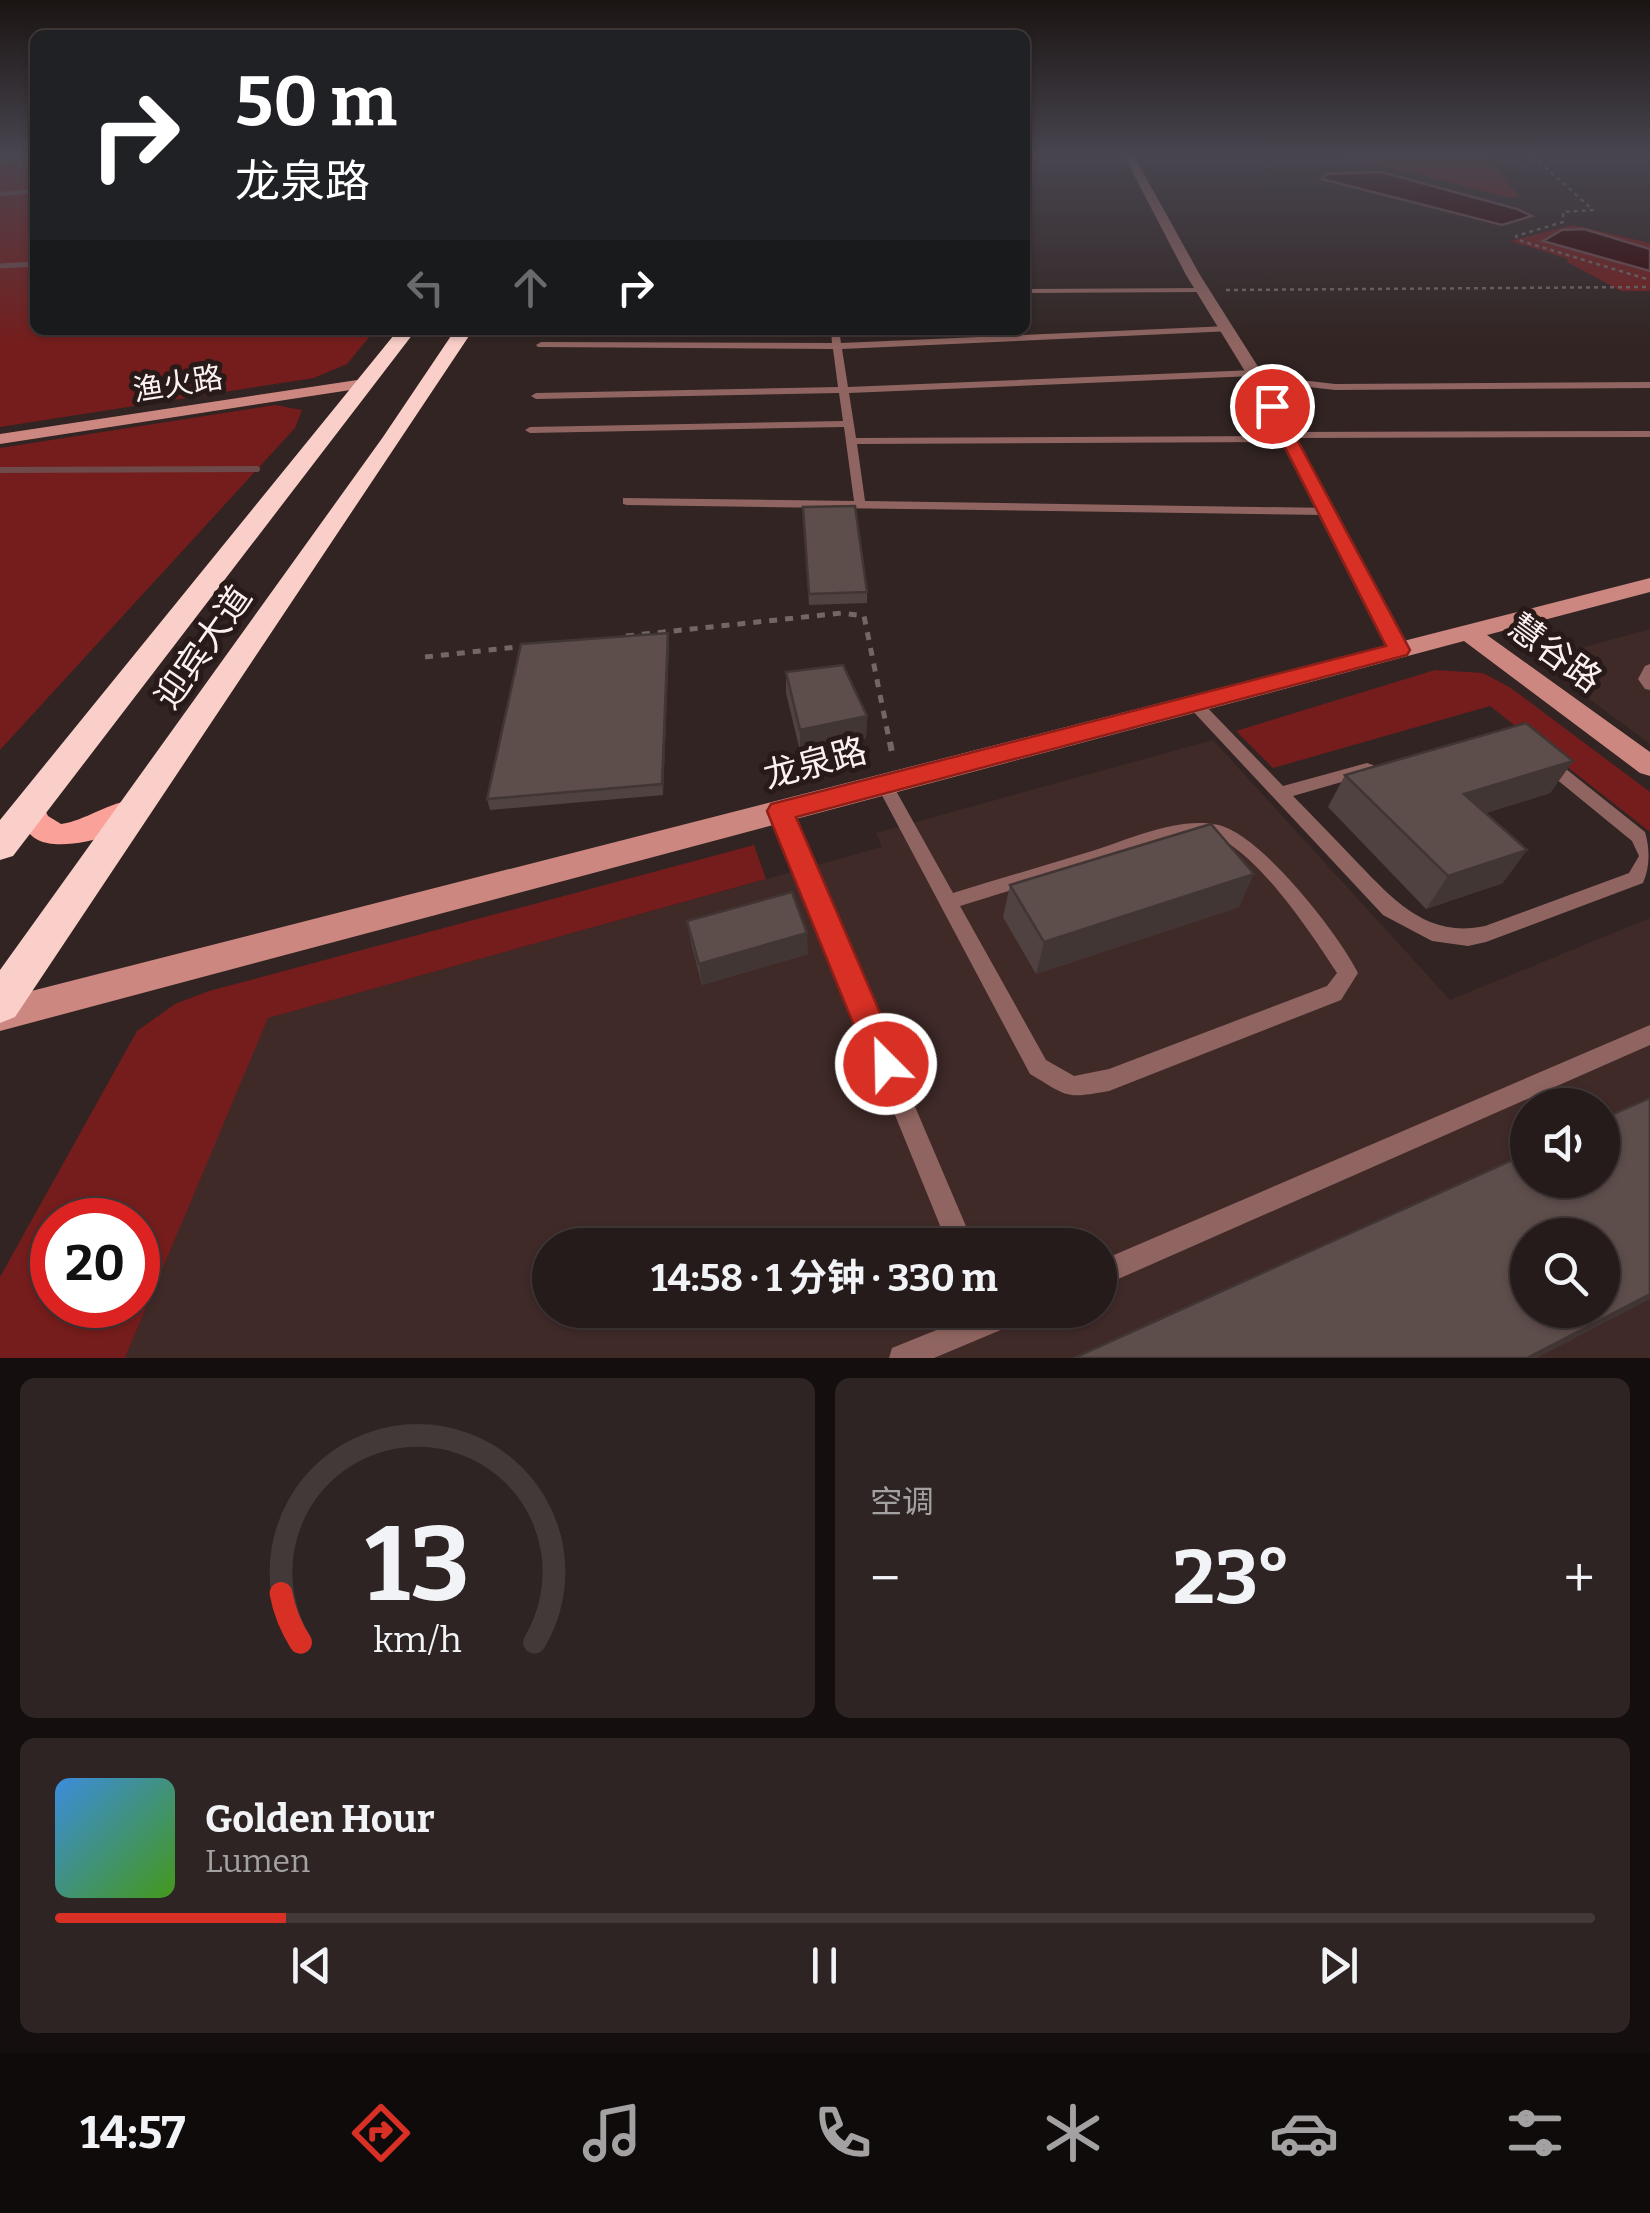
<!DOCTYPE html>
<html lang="zh">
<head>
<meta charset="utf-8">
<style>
  body { margin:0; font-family:Bitter,"Noto Sans SC",serif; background:#2d2423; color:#f1f3f6; height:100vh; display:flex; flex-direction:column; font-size:38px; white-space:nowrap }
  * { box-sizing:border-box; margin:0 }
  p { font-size:32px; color:#a3a1a2 }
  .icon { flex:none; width:55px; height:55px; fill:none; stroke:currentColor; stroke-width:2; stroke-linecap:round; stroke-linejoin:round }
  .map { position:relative; height:1358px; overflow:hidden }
  .sheet { display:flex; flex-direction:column; gap:20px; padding:20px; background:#140f0e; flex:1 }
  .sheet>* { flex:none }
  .hud { position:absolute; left:30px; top:30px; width:1000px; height:305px; border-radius:15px; box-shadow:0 2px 8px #0004,0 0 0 2px #423939; background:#202124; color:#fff; overflow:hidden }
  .controls { position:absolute; left:1510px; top:1088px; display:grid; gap:20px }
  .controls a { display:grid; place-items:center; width:110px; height:110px; border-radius:50%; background:#251b1a; box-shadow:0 2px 8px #0004,0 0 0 2px #423939; font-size:50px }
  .speed { position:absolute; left:30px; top:1198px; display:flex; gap:20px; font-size:50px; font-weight:700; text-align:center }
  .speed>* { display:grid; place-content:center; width:130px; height:130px; border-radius:50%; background:#251b1a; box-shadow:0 2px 8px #0004,0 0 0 2px #423939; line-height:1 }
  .speed .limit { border:15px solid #d22; background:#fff; color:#111 }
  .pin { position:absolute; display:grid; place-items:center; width:85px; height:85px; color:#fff; margin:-42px; border:5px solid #fff; border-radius:50%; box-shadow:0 2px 10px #0007 }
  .me { position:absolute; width:110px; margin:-55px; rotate:337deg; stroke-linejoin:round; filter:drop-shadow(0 0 8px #0008) }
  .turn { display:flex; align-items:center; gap:35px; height:210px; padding:0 40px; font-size:45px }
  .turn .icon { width:130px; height:130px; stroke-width:2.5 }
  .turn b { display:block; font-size:70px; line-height:85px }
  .lanes { display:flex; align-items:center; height:95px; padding:0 40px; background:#0003; justify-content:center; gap:50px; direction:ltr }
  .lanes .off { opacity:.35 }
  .big { font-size:75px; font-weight:700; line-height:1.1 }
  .sheet .card { flex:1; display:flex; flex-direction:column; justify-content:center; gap:15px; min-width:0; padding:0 35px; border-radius:15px; background:#2d2423 }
  .sheet .dial { align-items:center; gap:0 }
  .dial svg { height:260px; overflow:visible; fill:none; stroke:#423939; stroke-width:7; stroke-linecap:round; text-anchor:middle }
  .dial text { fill:#f1f3f6; stroke:none }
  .song { display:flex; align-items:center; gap:30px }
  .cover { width:120px; height:120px; border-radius:15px; background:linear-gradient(135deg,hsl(210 70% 55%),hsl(100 70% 35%)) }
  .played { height:10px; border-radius:5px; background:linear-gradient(90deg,#d93025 15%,#423939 15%) }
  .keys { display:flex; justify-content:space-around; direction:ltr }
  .heat { display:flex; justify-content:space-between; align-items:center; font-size:55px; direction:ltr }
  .sheet .tiles { flex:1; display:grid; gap:20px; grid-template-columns:1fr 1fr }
  .card:last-child { grid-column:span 2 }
  .trip { position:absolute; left:532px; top:1228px; width:585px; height:100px; border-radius:50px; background:#251b1a; box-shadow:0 2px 8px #0004,0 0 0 2px #423939; font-weight:700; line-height:100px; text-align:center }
  .tab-bar { display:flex; height:160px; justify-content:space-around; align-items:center; background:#0f0b0a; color:#a3a1a2 }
  .tab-bar .icon { width:70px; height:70px }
  .tab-bar .selected { color:#d93025 }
  .tab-bar b { font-size:45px; color:#f1f3f6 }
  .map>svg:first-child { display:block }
  .built { fill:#3f2a28; fill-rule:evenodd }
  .green { fill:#751d1c; fill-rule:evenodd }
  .water { fill:#320304; stroke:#6e4a4b; stroke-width:2.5 }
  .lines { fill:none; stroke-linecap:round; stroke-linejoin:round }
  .stream-far2 { stroke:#6e4a4b; stroke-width:4 }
  .stream-far1 { stroke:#6e4a4b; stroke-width:5 }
  .stream { stroke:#6e4a4b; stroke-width:6 }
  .path-far2 { stroke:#736765; stroke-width:2.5; stroke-dasharray:4 4; stroke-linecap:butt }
  .path-far1 { stroke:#736765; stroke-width:5; stroke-dasharray:8 8; stroke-linecap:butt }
  .path { stroke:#736765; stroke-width:6; stroke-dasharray:9 9; stroke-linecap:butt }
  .lane { fill:#906561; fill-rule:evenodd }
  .street { fill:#906561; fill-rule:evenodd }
  .secondary { fill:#cc8880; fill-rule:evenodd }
  .primary { fill:#faa299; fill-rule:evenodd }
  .highway { fill:#facfc9; fill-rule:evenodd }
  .wall { fill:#504240 }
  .shaded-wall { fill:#413634 }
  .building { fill:#5d4d4b; stroke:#413634; stroke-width:2.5; fill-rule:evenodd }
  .route { fill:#d93025; stroke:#8d1f18; stroke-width:2.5 }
  .labels { text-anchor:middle; stroke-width:10; stroke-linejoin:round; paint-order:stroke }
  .far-street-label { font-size:30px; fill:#fbf1f0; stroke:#271a19 }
  .street-label { font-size:35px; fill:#fbf1f0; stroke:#271a19 }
</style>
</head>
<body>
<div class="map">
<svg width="1650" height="1358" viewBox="0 0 1650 1358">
  <rect width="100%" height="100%" fill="#312422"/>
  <!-- built -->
  <path class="built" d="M1650,629V744L1541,663L1548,657Z
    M1213,740L1450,1000L1650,918V1358H125L267,1018L882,847L876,833ZM1528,1105H1602V1180H1528ZM1528,1235H1602V1310H1528ZM550,1245H1100V1310H550Z"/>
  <!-- green -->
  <path class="green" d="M35,156V330H375L347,364L314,378L0,427V159Z
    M1325,156H1484L1519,196L1510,198L1413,173Z
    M1573,225L1650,243V291H1621L1567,262L1568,259L1510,241Z
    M275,405L302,410L295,428L0,750V448Z
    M1435,670L1483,673L1511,688L1650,792V832L1490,706L1273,768L1236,731Z
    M754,845L766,879L268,1018L125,1358H0V1277L137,1031L175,1004L209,991ZM52,1220H138V1305H52Z"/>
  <!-- water -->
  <path class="water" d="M1381,172L1517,209L1532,216L1502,225L1322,179L1326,174Z
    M1584,229L1650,249V271L1543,241L1562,230Z"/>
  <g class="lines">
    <!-- stream-far2 -->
    <path class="stream-far2" d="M0,194L35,191"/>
    <!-- stream-far1 -->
    <path class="stream-far1" d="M0,266L35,264"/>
    <!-- stream -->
    <path class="stream" d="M0,470L257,469"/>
    <!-- path-far2 -->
    <path class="path-far2" d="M1533,156L1593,210L1563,212V222L1516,236L1518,240L1650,280
      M0,164L20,156
      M1226,290L1650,287"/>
    <!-- path-far1 -->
    <path class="path-far1" d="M626,636L842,613L864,616L890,744
      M425,657L526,646"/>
    <!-- path -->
    <path class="path" d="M890,742L893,758"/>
    <!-- lane -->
    <path class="lane" d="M1206,288V292H1203L1025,293V289Z
      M1229,326L1233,329L1232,331L842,349L848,387L1254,370L1259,373L1257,375L1335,384L1650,382V388L1335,390L1257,381L1252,378L1254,376L849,393L856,438L1281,436L1286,432L1650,431V437L1294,438L1289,442L857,444L865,501L1330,508L1332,511L1326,515L627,505L623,504V498L854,501L844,427L530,433L525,430L530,427L843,421L839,393L536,399L531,396L536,393L838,387L833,349L538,347L536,345L541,342L832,343L831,330H839L841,343Z
      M1650,664V690L1645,689L1638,679L1645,666Z
      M1194,698L1199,699L1283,786L1367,763L1373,765L1375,769L1373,773L1293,796C1313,816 1333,837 1353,858C1391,897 1425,939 1485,926L1629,873L1639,856L1632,841L1544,769L1542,765L1544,761H1556L1645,832C1650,849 1650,867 1643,883L1486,942L1468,946L1432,941L1383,915L1189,707L1186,703L1189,699Z
      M884,778L890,780L953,893C999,879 1046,865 1092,851C1130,839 1178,816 1219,825C1262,836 1338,933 1358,973L1341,1000L1109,1091C1064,1099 1069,1097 1030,1074L876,784L878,780ZM1201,837C1209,837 1216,837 1224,841C1265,864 1311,933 1337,973L1327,986L1109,1069L1074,1076L1046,1060L960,906L1170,841Z
      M780,804L786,806L789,811L974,1245H948L771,811L774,806Z
      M1650,1025V1045L1100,1287V1261Z
      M986,1310H1031L1027,1319L934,1358H889L892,1348Z"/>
    <!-- street -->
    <path class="street" d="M1124,156H1134L1200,275L1262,373L1411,650L1408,655H1390L1387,650L1246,373L1186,275Z"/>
    <!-- secondary -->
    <path class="secondary" d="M364,379L372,384L370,387L0,444V434Z
      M1650,578V592L1487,635L1650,752V776L1640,773L1464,641L0,1031V999Z"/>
    <!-- primary -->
    <path class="primary" d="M30,797L40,800L48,816L61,824C88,821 119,794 144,802L148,810C135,834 63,853 38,840C26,834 21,820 16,808L20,800Z"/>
    <!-- highway -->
    <path class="highway" d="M398,330H416L13,856L0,860V820Z
      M455,330H473L15,1017L0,1023V970L383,437Z"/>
  </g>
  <!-- wall -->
  <path class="wall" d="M803,507L867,592V603L809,605Z
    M669,643L663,795L490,810L487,799Z
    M786,672L867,716L866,738L800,751L786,693Z
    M1573,761L1550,793L1486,813L1503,883L1426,909L1328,807L1345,775Z
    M1010,885L1239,907L1036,974L1003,917Z
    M687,921L808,954L702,985L691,943Z"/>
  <!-- shaded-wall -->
  <path class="shaded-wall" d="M668,633L669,643L663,795L662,784Z
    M867,716L866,738L800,751V730Z
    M1573,761L1550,793L1443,826L1464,794Z
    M1527,850L1503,883L1426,909L1448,876Z
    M1254,874L1239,907L1036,974L1044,942Z
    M807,933L808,954L702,985L699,964Z
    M1650,1294V1299L1537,1358H1527Z"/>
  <!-- building -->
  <path class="building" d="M855,506L867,592L809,594L803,507Z
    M668,633L662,784L487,799L521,644Z
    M843,665L867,716L800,730L786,672Z
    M1526,723L1573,761L1464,794L1527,850L1448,876L1345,775Z
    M1211,824L1254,874L1044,942L1010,885Z
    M792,892L807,933L699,964L687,921Z
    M1650,1098V1294L1527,1358H1074L1528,1153V1180H1602V1119ZM1528,1235H1602V1310H1528Z"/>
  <!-- sky -->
  <linearGradient id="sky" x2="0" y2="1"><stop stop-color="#1b1413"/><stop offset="0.45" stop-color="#48454f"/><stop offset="1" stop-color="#48454f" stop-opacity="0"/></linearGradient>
  <rect width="1650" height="346" fill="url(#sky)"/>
  <!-- route -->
  <path class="route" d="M1266,403L1279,406L1410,650L1407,655L796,817L902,1064L897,1075L886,1080L874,1075L767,811L771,804L1386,646L1264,406Z"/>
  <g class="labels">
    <!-- far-street labels -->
    <g class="far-street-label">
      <text transform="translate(178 384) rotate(-9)" y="10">渔火路</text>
    </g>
    <!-- street labels -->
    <g class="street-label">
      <text transform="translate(203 647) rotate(-55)" y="12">迎宾大道</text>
      <text transform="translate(1555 653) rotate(36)" y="12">慧谷路</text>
      <text transform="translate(815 763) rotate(-15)" y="12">龙泉路</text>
    </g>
  </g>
</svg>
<div class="controls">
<a><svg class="icon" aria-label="sound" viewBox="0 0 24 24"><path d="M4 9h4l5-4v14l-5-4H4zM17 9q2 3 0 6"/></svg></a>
<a><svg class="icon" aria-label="search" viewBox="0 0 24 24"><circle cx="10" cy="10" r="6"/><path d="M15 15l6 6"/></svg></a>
</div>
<div class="speed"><div class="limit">20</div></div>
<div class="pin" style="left:1272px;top:406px;background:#d93025"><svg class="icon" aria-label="arrive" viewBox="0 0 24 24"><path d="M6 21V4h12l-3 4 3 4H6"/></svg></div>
<svg class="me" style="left:886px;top:1064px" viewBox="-20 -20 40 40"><circle r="17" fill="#d93025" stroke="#fff" stroke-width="3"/><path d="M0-11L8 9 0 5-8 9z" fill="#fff"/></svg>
<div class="trip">14:58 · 1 分钟 · 330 m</div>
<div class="hud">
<div class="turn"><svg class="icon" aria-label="right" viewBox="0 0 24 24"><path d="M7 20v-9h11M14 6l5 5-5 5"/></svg><div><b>50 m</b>龙泉路</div></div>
<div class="lanes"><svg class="icon off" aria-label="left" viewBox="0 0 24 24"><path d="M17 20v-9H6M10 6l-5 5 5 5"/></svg><svg class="icon off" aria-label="ahead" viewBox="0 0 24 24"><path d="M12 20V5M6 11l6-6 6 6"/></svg><svg class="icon" aria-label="right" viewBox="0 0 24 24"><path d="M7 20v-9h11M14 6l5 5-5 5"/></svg></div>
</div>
</div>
<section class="sheet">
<div class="tiles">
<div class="card dial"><svg viewBox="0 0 100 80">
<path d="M14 69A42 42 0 1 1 86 69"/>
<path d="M14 69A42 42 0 0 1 8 54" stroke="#d93025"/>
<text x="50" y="56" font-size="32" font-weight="700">13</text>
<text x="50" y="72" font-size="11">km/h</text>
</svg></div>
<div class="card"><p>空调</p>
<div class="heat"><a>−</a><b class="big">23°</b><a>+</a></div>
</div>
<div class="card">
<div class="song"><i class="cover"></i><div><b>Golden Hour</b><p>Lumen</p></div></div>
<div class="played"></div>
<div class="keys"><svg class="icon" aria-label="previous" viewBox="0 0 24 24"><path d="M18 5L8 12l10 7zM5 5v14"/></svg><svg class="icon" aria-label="pause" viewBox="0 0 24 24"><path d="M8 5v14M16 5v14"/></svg><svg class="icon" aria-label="next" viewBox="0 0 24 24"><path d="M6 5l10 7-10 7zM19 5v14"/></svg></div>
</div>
</div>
</section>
<nav class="tab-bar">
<b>14:57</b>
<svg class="icon selected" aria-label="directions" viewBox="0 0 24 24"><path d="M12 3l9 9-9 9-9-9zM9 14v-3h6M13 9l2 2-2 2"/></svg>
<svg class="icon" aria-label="music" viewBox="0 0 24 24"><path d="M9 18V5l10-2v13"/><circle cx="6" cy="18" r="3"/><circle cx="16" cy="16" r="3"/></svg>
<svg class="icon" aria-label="phone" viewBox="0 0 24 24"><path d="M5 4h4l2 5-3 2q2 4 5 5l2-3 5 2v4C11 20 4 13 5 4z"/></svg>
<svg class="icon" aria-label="climate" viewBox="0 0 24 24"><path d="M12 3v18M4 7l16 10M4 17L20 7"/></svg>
<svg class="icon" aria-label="car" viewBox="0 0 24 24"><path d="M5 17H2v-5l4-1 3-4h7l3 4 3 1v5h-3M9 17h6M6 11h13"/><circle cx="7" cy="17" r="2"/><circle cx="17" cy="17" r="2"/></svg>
<svg class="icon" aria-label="filters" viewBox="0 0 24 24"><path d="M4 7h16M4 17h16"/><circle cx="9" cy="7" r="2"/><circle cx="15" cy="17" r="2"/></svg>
</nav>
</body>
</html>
